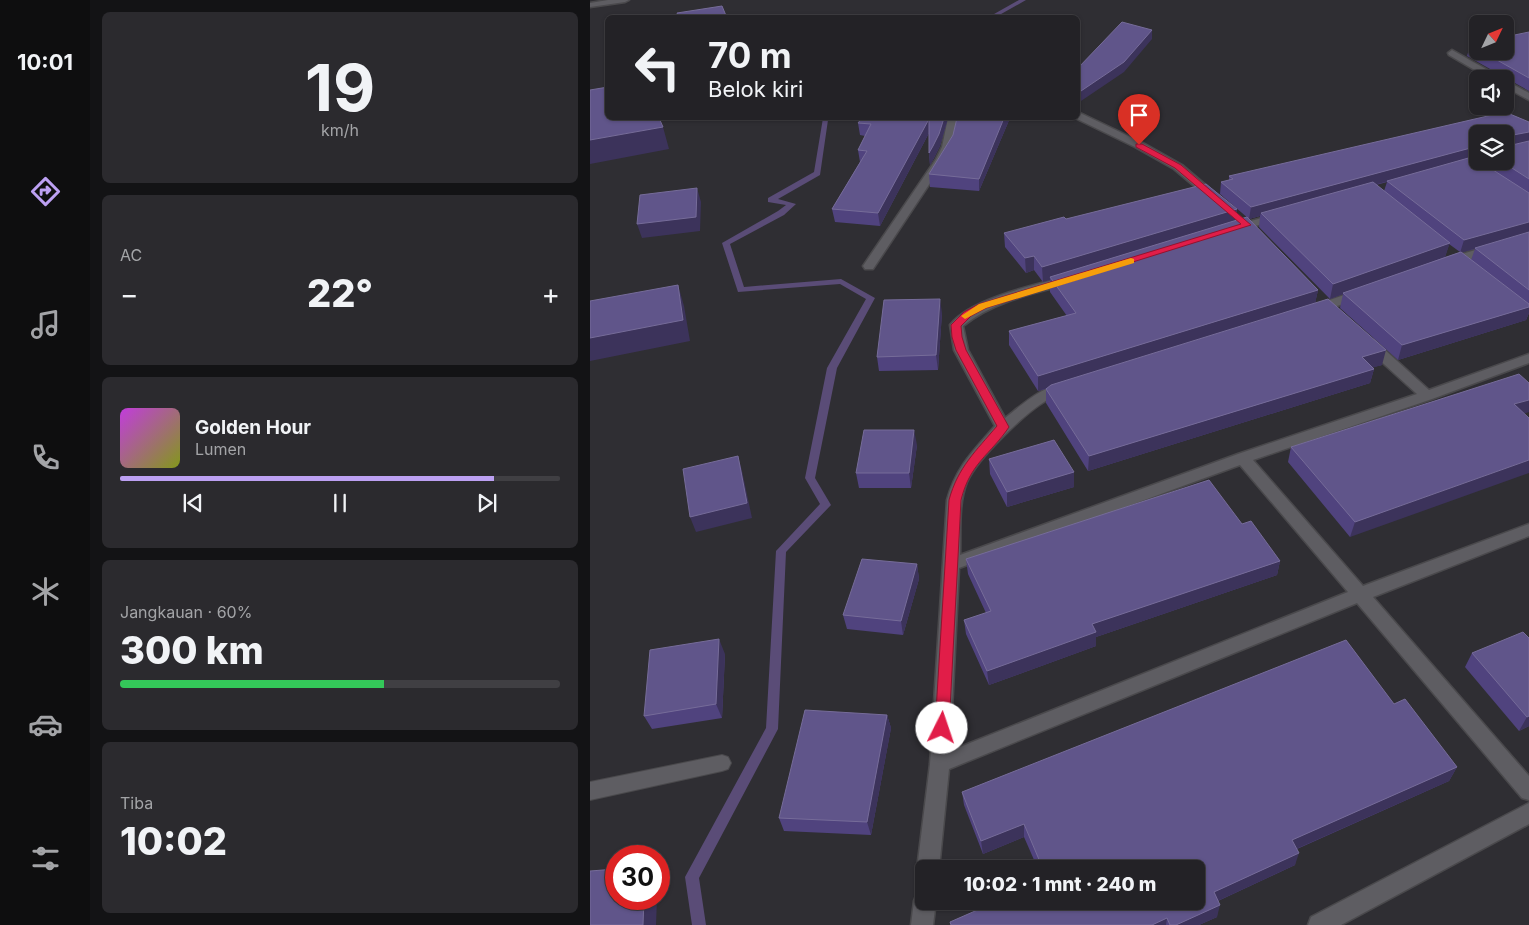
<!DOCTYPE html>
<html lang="id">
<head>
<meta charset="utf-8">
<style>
  body { margin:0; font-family:Inter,sans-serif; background:#2b2a2e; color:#f1f3f6; height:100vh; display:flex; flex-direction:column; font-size:19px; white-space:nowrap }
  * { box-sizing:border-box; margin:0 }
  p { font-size:16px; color:#a3a4a7 }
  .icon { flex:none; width:28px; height:28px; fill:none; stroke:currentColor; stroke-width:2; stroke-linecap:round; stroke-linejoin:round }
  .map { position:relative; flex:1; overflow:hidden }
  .panel { display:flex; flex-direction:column; gap:12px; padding:12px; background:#131315; width:500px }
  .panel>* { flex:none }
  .hud { position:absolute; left:15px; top:15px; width:475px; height:105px; border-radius:8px; box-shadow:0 1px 4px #0004,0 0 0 1px #403f43; background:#232226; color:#f1f3f6; overflow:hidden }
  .needle { width:32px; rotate:47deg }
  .tools { position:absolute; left:879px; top:15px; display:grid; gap:10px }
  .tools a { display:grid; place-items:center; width:45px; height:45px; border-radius:8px; background:#232226; box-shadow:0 1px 4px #0004,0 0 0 1px #403f43; font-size:25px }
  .speed { position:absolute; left:15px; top:845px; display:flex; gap:10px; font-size:25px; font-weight:700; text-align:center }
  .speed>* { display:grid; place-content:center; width:65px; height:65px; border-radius:50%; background:#232226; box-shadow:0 1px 4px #0004,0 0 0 1px #403f43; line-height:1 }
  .speed .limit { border:8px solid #d22; background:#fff; color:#111 }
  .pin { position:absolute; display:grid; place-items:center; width:42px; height:42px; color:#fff; margin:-51px -21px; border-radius:50% 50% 50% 0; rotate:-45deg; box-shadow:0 0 5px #0007 }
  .pin .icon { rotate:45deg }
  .me { position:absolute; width:55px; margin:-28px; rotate:4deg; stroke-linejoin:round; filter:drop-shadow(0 0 4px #0008) }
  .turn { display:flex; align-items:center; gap:18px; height:105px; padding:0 20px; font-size:22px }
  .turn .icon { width:65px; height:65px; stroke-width:2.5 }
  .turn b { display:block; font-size:35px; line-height:42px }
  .big { font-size:38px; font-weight:800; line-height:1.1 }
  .panel .card { flex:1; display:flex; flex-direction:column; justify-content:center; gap:8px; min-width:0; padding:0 18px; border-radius:8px; background:#2b2a2e }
  .panel .dial { align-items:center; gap:0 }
  .dial b { font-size:65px; line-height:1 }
  .song { display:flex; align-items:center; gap:15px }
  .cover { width:60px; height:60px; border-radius:8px; background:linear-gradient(135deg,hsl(290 70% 55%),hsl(70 70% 35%)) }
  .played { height:5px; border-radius:2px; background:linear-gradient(90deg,#bca0f2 85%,#403f43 85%) }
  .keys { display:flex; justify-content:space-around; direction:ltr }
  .heat { display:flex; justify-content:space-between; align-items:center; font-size:28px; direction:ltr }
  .charge { height:8px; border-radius:4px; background:linear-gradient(90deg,#34c759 60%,#403f43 0) }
  .trip { position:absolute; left:325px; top:860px; width:290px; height:50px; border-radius:8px; background:#232226; box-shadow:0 1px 4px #0004,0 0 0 1px #403f43; font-weight:800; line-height:50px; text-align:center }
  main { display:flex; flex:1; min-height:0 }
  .tab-bar { display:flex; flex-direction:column; width:90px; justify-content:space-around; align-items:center; background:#0e0e0f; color:#a3a4a7 }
  .tab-bar .icon { width:35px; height:35px }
  .tab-bar .selected { color:#bca0f2 }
  .tab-bar b { font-size:22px; color:#f1f3f6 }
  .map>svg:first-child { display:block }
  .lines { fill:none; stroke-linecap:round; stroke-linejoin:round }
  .stream { fill:#5a4c77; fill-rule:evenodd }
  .lane-casing { stroke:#4a494c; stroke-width:2 }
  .street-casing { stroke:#4a494c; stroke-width:3 }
  .lane { fill:#5e5d62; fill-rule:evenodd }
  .street { fill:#5e5d62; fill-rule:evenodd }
  .wall { fill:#50437e; fill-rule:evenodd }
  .shaded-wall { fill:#3c335b }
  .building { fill:#60558a; stroke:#766c99 }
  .route { fill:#e11d48; stroke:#92132f }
  .slow { fill:#f59e0b }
</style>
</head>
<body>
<main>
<nav class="tab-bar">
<b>10:01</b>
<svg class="icon selected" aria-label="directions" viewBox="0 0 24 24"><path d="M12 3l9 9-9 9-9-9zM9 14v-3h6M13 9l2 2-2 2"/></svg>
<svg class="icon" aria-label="music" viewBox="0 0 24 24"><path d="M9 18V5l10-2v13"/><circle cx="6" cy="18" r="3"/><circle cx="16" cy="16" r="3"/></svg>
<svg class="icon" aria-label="phone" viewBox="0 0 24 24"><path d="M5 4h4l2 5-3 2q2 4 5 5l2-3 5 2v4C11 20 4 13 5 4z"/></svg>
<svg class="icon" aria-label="climate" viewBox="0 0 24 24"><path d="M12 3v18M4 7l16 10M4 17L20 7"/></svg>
<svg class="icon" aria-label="car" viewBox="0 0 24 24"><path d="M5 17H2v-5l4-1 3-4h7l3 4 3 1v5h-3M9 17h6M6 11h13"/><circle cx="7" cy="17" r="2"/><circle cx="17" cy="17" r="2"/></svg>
<svg class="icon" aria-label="filters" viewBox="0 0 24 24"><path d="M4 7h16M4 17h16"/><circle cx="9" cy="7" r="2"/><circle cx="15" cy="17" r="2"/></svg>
</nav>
<section class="panel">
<div class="card dial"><b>19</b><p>km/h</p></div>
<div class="card"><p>AC</p>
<div class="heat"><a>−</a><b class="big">22°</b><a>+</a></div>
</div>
<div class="card">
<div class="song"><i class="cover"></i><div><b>Golden Hour</b><p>Lumen</p></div></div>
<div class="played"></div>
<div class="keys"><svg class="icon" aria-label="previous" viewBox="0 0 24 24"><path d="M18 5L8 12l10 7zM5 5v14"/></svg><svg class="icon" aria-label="pause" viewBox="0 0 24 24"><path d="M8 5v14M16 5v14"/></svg><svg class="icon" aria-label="next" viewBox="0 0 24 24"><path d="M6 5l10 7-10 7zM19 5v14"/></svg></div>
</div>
<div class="card"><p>Jangkauan · 60%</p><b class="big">300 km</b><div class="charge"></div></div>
<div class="card"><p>Tiba</p><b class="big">10:02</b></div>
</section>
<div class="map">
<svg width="939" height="925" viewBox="0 0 939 925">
  <rect width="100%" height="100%" fill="#2f2e33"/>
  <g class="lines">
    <!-- stream -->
    <path class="stream" d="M429,0H436L404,18H397Z
      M233,118H241L238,120L230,175L188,199L206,204L194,215L140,244L154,287L251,279L285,298L247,368L225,478L241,505L196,552L188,729L109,878L116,925H102L95,877L176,728L186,551L230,504L215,478L237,368L276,299L250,284L148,292L132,243L188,211L196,205L178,202V198L224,172Z"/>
    <defs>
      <path id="lane" d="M132,755L138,757L141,763L138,769L132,771L0,800V782Z"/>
      <path id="street" d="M18,0H39L35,2L0,7V3Z
        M862,50L910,77L911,79H900L859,55L858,53Z
        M915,80L939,93V100L915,87Z
        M488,112L553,143L592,165L632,199L626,202L622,201L584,169L545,147L485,118H488Z
        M358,118H368L362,147L356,159L283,269H275L273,266L346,159L352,147Z
        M689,213L693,214L695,216L693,218L644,232L638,229L640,227Z
        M939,234V241L859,266L853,262L855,259Z
        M479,276L483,277L485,280L483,283C445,293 404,301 373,326L378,350L415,418C431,406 458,380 479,386L481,389L479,392C473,394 466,395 461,398C438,409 387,459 377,482C368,504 371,532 370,555L648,454L827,394L774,346L772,343L774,340H784L839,390L939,354V363L842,399L663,460L773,586L939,524V536L783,597L939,776V800L932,798L767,603L359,769L349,869H334V878L331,876L327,869L340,764L357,500C366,467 383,451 405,426L364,350L360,325C379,299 447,284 479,276ZM650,465L758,592L360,751L369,568Z
        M769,290L775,294L773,297L724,314L718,310L719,307Z
        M939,803V824L751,925H718L721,917Z
        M334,891V901H346L343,925H321L324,901L327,893Z"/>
    </defs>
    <!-- lane casing -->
    <use href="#lane" class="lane-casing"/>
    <!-- street casing -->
    <use href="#street" class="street-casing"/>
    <!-- lane -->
    <use href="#lane" class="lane"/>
    <!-- street -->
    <use href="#street" class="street"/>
  </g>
  <!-- wall -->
  <path class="wall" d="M939,32V91L877,56L880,46L888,44V51H915Z
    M272,118H358L350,146L344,158L340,165L339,153V133L290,226L245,222L242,209L270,162L268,150L275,136L270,135L268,123Z
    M420,118L389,191L340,187L339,174L363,135Z
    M939,122V313L936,320L808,360L750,308L753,294L740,299L669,227L670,216L659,219L630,194L631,182L639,180V176ZM888,134L915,161H893L892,163L884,158ZM797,182L794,191L786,185ZM859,244L870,252L855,257ZM885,249L881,260L872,252Z
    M647,209L646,220L728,290L725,303L792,365L783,367L784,369L780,383L498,471L456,403V389L448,391L419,345V331L477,316L460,292V280L453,282L444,270L436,273L415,247L414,233L476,219Z
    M352,313L348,370L289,371L287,357Z
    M935,414L760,537L698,462L701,447Z
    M327,445L321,488H269L266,473Z
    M399,459L484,472V487L417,507L400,474Z
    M652,524L690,561L687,575L506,637V646L399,685L376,634L374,620L396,613L378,574L376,559Z
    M327,564L329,579L313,635L257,629L253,615Z
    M939,638V726L929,731L875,667L882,653Z
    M135,654L132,718L62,729L54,716Z
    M804,704L867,767L859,781L707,849L705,865L628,901L627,917L609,925H361L360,922L606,869H448L434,837L393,854L374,805L372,792Z
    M297,715L301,728L281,835L194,831L189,818Z"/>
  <!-- shaded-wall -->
  <path class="shaded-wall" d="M562,30V39L534,72L488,103V93Z
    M354,118H358L350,146L344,158L340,165L339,153Z
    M414,118H420L389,191V179Z
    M339,119L340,131L290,226L288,213Z
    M73,127L79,149L0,164V140Z
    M939,132V143L915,148L918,136Z
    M888,146V157L673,215L671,213L670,216L659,219L661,207Z
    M107,188L111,202L110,231L52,238L47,224Z
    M647,209L645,223L460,277V280L453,282L452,267Z
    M939,222V233L870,253L874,240Z
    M860,243L855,257L740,299L743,284Z
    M444,256V270L436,273L435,258Z
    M88,285L94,306L100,341L0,361V338Z
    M728,290L725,304L448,391V376Z
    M350,299L352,313L348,370L346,355Z
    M939,307V313L936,320L808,360L812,345Z
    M796,350L792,365L768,372L772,357Z
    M784,369L780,383L498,471L499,456Z
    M939,400V412L918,419L924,404Z
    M324,430L327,445L321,488L319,473Z
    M148,456L152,471L162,518L106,532L100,517Z
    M939,460V473L760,537L765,522Z
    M484,472V487L417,507V492Z
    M690,561L687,575L506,637V646L399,685L397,671L502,624Z
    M327,564L329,579L313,635L311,621Z
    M129,639L135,654L132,718L126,704Z
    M297,715L301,728L281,835L277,822Z
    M939,716V726L929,731L937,717Z
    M867,767L859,781L697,853L702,840Z
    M434,824V837L393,854L391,841Z
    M709,853L705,865L621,904L624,892Z
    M54,899H67L66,925H53Z
    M630,905L627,917L609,925H586Z
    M577,918L576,925H562Z"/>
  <!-- building -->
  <path class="building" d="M132,6L137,18H89L87,13Z
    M532,22L562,30L534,62L488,93V68Z
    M939,32V78L891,51H915V37Z
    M888,44V49L880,46Z
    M18,87V118H69L73,127L0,140V90Z
    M915,112L939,122V132L918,136V146L939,141V179L911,161H915V134H888V146L661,207L631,182L643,179L639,176Z
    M272,118H354L349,134L343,146L339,153V119L288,213L242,209L277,151L268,150L281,124L268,123Z
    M367,118H414L389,179L339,174L363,135Z
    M882,157L888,160V161H889L939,193V222L874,240L797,181Z
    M783,182L860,243L743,284L671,213Z
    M616,184L647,209L452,267L444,256L435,258L414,233L474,217L476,219Z
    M107,188L106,217L47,224L50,195Z
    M657,217L728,290L448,376L419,331L486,313L460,277Z
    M939,232V290L885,248Z
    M871,252L939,304V307L812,345L753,293Z
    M88,285L93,320L0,338V301Z
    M350,299L346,355L287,357L294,300Z
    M738,299L796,350L772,357L784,369L499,456L456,389L461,385Z
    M929,374L939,383V400L924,404L939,418V460L765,522L701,447Z
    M274,430H324L319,473H266Z
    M464,440L484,472L417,492L399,459Z
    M148,456L157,503L100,517L93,469Z
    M619,480L652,524L661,521L690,561L502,624L506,632L397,671L374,620L401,611L376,559Z
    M272,559L327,564L311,621L253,615Z
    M933,632L939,638V716L937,717L882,653Z
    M129,639L126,704L54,716L60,650Z
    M756,640L804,704L815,699L867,767L702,840L709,853L624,892L630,905L586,925H580L577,918L562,925H361L360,922L408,901H606V869H453L434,824L391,841L372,792Z
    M215,710L297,715L277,822L189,818Z
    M26,869V899H54L53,925H0V871Z"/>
  <!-- route -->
  <path class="route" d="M546,144H552L591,165L661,225L396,308L381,316L371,326L372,337L376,350L419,427C400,455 380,463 371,500L359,728L357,732L352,734L347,732L345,728L359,500C368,467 386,451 407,426L366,350L362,337L361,325L374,312L389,304L651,224L585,168L546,147Z"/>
  <!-- slow -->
  <path class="slow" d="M541,258L544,259V263L396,308L375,319L371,316L389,304Z"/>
</svg>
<div class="tools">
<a><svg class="needle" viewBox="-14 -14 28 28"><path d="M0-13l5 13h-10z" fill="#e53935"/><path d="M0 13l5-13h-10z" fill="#a3a4a7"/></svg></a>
<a><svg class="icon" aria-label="sound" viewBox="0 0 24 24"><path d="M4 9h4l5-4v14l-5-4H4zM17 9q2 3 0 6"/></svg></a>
<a><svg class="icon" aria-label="layers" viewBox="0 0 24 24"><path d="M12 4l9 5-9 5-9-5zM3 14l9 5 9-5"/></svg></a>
</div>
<div class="speed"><div class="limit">30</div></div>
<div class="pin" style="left:549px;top:145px;background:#d93025"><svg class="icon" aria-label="arrive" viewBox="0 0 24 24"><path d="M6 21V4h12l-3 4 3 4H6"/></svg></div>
<svg class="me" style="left:352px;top:728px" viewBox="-20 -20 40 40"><circle r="19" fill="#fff"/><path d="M0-13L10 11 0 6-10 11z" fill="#e11d48"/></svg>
<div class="trip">10:02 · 1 mnt · 240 m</div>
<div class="hud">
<div class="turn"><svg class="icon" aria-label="left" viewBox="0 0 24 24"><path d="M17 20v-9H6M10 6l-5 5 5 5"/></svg><div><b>70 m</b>Belok kiri</div></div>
</div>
</div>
</main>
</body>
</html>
